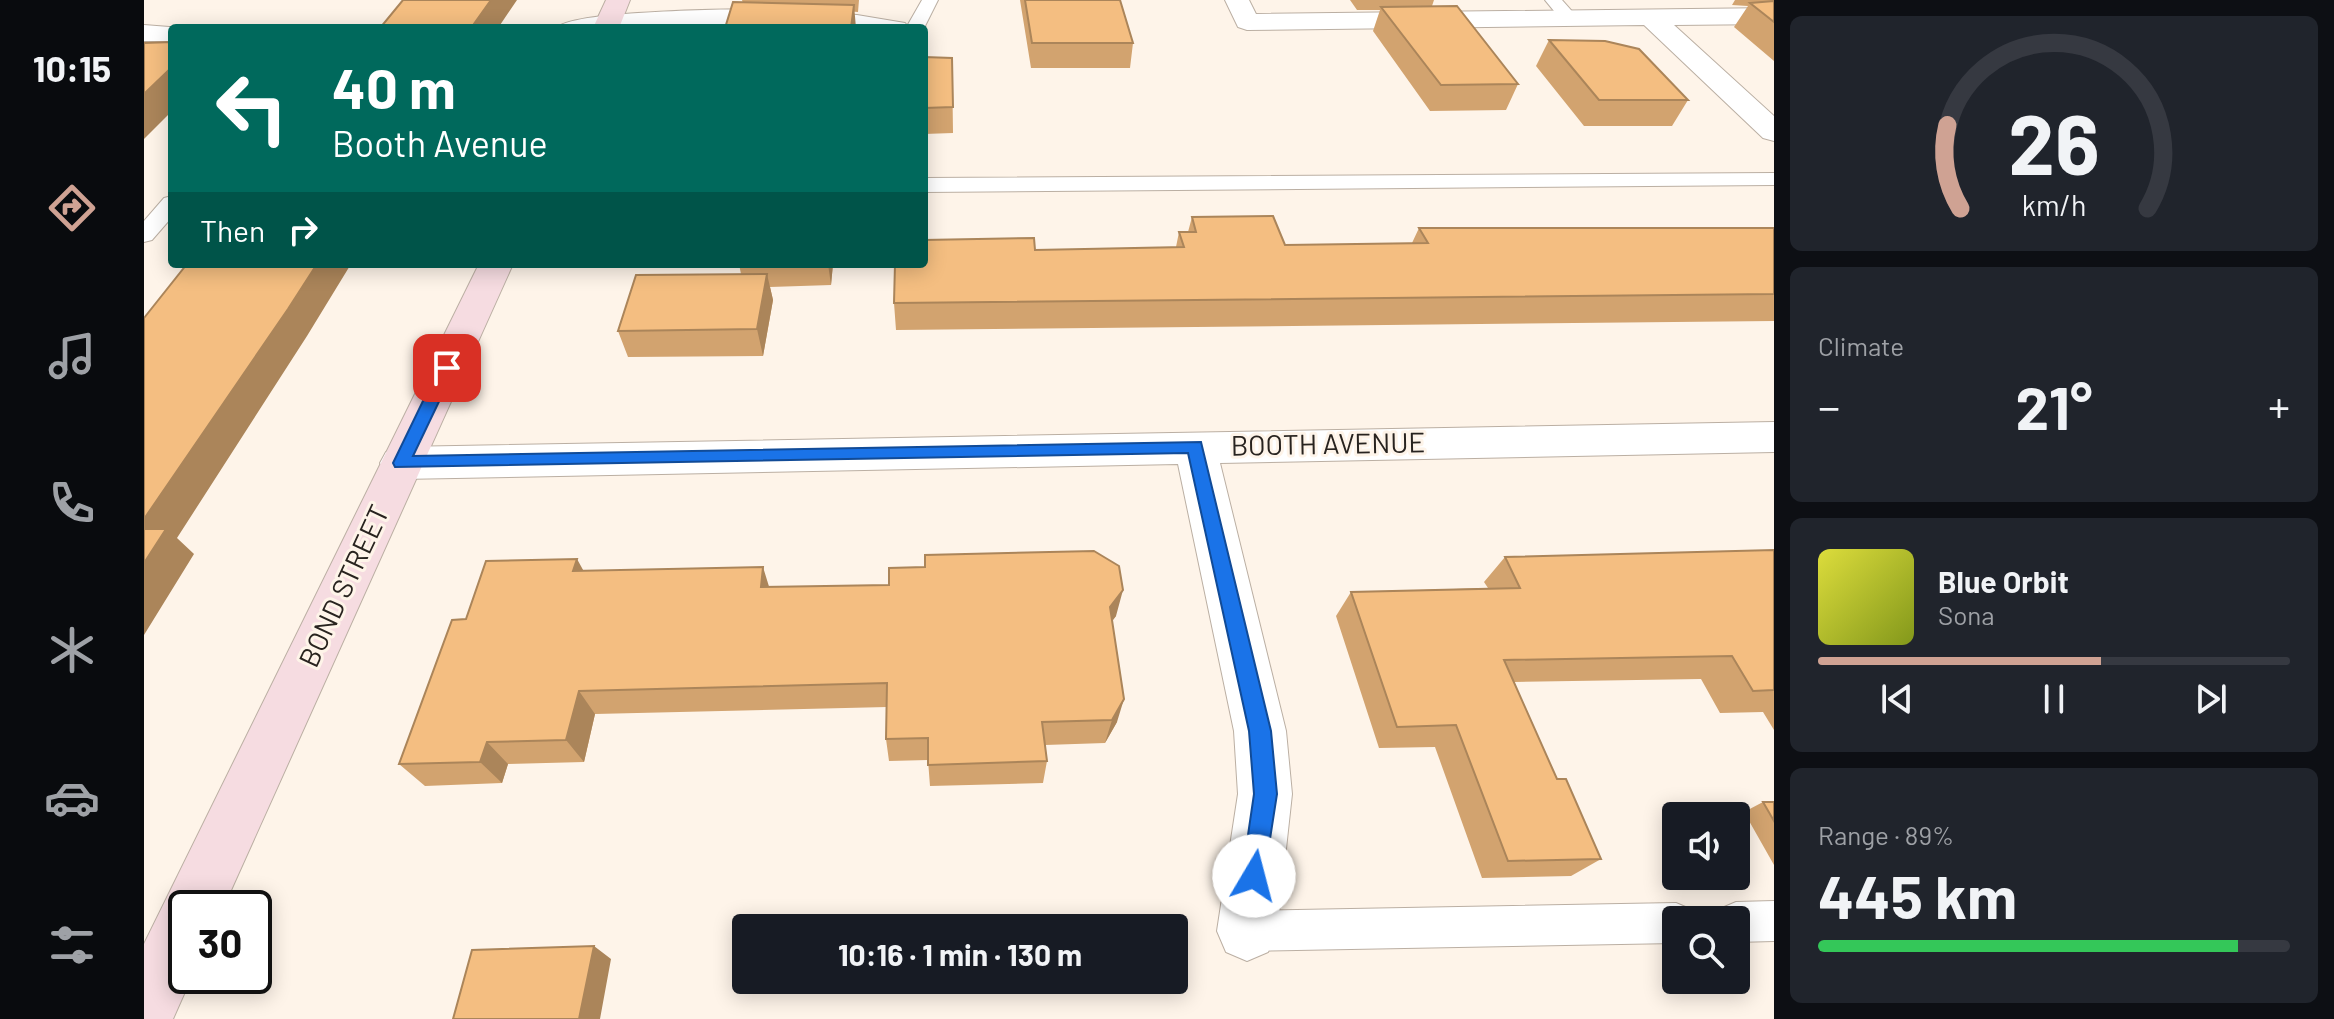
<!DOCTYPE html>
<html lang="en">
<head>
<meta charset="utf-8">
<style>
  body { margin:0; font-family:Barlow,sans-serif; background:#20242c; color:#f1f3f6; height:100vh; display:flex; flex-direction:column; font-size:30px; white-space:nowrap }
  * { box-sizing:border-box; margin:0 }
  p { font-size:26px; color:#9ea1a6 }
  .icon { flex:none; width:44px; height:44px; fill:none; stroke:currentColor; stroke-width:2; stroke-linecap:round; stroke-linejoin:round }
  .map { position:relative; flex:1; overflow:hidden }
  .side { display:flex; flex-direction:column; gap:16px; padding:16px; background:#0d0f14; width:560px }
  .side>* { flex:none }
  .top-card { position:absolute; left:24px; top:24px; width:760px; height:244px; border-radius:8px; box-shadow:0 4px 20px #0003; background:#00695c; color:#fff; overflow:hidden }
  .controls { position:absolute; left:1518px; top:802px; display:grid; gap:16px }
  .controls a { display:grid; place-items:center; width:88px; height:88px; border-radius:8px; background:#171b24; box-shadow:0 4px 20px #0003; font-size:40px }
  .speed { position:absolute; left:24px; top:890px; display:flex; gap:16px; font-size:40px; font-weight:700; text-align:center }
  .speed>* { display:grid; place-content:center; width:104px; height:104px; border-radius:50%; background:#171b24; box-shadow:0 4px 20px #0003; line-height:1 }
  .speed .limit { border:4px solid #111; border-radius:12px; background:#fff; color:#111 }
  .pin { position:absolute; display:grid; place-items:center; width:68px; height:68px; color:#fff; margin:-34px; border-radius:16px; box-shadow:0 4px 12px #0006 }
  .me { position:absolute; width:88px; margin:-44px; rotate:8deg; stroke-linejoin:round; filter:drop-shadow(0 0 6px #0008) }
  .turn { display:flex; align-items:center; gap:28px; height:168px; padding:0 32px; font-size:36px }
  .turn .icon { width:104px; height:104px; stroke-width:2.5 }
  .turn b { display:block; font-size:56px; line-height:68px }
  .then { display:flex; align-items:center; height:76px; padding:0 32px; background:#0003; gap:16px; font-size:30px }
  .big { font-size:60px; font-weight:700; line-height:1.1 }
  .side .tile { flex:1; display:flex; flex-direction:column; justify-content:center; gap:12px; min-width:0; padding:0 28px; border-radius:12px; background:#20242c }
  .side .dial { align-items:center; gap:0 }
  .dial svg { height:208px; overflow:visible; fill:none; stroke:#363941; stroke-width:7; stroke-linecap:round; text-anchor:middle }
  .dial text { fill:#f1f3f6; stroke:none }
  .song { display:flex; align-items:center; gap:24px }
  .cover { width:96px; height:96px; border-radius:12px; background:linear-gradient(135deg,hsl(60 70% 55%),hsl(70 70% 35%)) }
  .played { height:8px; border-radius:4px; background:linear-gradient(90deg,#cfa293 60%,#363941 60%) }
  .keys { display:flex; justify-content:space-around; direction:ltr }
  .heat { display:flex; justify-content:space-between; align-items:center; font-size:44px; direction:ltr }
  .charge { height:12px; border-radius:6px; background:linear-gradient(90deg,#34c759 89%,#363941 0) }
  .trip { position:absolute; left:588px; top:914px; width:456px; height:80px; border-radius:8px; background:#171b24; box-shadow:0 4px 20px #0003; font-weight:700; line-height:80px; text-align:center }
  main { display:flex; flex:1; min-height:0 }
  .menu { display:flex; flex-direction:column; width:144px; justify-content:space-around; align-items:center; background:#090b0e; color:#9ea1a6 }
  .menu .icon { width:56px; height:56px }
  .menu .current { color:#cfa293 }
  .menu b { font-size:36px; color:#f1f3f6 }
  .map>svg:first-child { display:block }
  .lines { fill:none; stroke-linecap:round; stroke-linejoin:round }
  .lane-casing { stroke:#bbafa3; stroke-width:2 }
  .street-casing { stroke:#bbafa3; stroke-width:2 }
  .secondary-casing { stroke:#bbafa3; stroke-width:2 }
  .lane { fill:#fff; fill-rule:evenodd }
  .street { fill:#fff; fill-rule:evenodd }
  .secondary { fill:#f6dce1; fill-rule:evenodd }
  .wall { fill:#d2a36f }
  .shaded-wall { fill:#ab855a }
  .building { fill:#f4be81; stroke:#ab855a; stroke-width:2 }
  .route { fill:#1a73e8; stroke:#114b97; stroke-width:2 }
  .labels { text-anchor:middle; stroke-width:6; stroke-linejoin:round; paint-order:stroke }
  .street-label { font-size:28px; fill:#28231f; stroke:#fef4e9 }
</style>
</head>
<body>
<main>
<nav class="menu">
<b>10:15</b>
<svg class="icon current" aria-label="directions" viewBox="0 0 24 24"><path d="M12 3l9 9-9 9-9-9zM9 14v-3h6M13 9l2 2-2 2"/></svg>
<svg class="icon" aria-label="music" viewBox="0 0 24 24"><path d="M9 18V5l10-2v13"/><circle cx="6" cy="18" r="3"/><circle cx="16" cy="16" r="3"/></svg>
<svg class="icon" aria-label="phone" viewBox="0 0 24 24"><path d="M5 4h4l2 5-3 2q2 4 5 5l2-3 5 2v4C11 20 4 13 5 4z"/></svg>
<svg class="icon" aria-label="climate" viewBox="0 0 24 24"><path d="M12 3v18M4 7l16 10M4 17L20 7"/></svg>
<svg class="icon" aria-label="car" viewBox="0 0 24 24"><path d="M5 17H2v-5l4-1 3-4h7l3 4 3 1v5h-3M9 17h6M6 11h13"/><circle cx="7" cy="17" r="2"/><circle cx="17" cy="17" r="2"/></svg>
<svg class="icon" aria-label="filters" viewBox="0 0 24 24"><path d="M4 7h16M4 17h16"/><circle cx="9" cy="7" r="2"/><circle cx="15" cy="17" r="2"/></svg>
</nav>
<div class="map">
<svg width="1630" height="1019" viewBox="0 0 1630 1019">
  <rect width="100%" height="100%" fill="#fef4e9"/>
  <g class="lines">
    <defs>
      <path id="lane" d="M778,0H794L780,28H762Z
        M1401,0H1418L1434,18L1431,22H1419Z
        M1630,173V185L780,192V178Z
        M28,196V217L8,240L0,242V221L20,198Z
        M1630,901V941L1592,942V920H1573L1578,908L1592,902Z
        M1532,903L1546,909L1551,920H1532V943L1103,951L1089,945L1083,931L1089,917L1103,911Z"/>
      <path id="street" d="M1081,0H1105L1112,14L1630,8V24L1530,25L1630,116V141L1619,138L1500,25L1103,30L1094,27Z
        M631,9L713,15L761,23L765,28L590,24L413,28C426,10 601,9 631,9Z
        M0,25L38,28H28V41H0Z
        M1630,422V452L1076,463L1142,731L1148,794L1133,931L1124,952L1103,961L1082,952L1073,931L1094,794L1090,731L1034,464L257,479L242,474L236,463L242,452L257,447Z"/>
      <path id="secondary" d="M462,0H486L475,28H449Z
        M335,264H369L79,908H42V976H48L29,1019H0V944Z"/>
    </defs>
    <!-- lane casing -->
    <use href="#lane" class="lane-casing"/>
    <!-- street casing -->
    <use href="#street" class="street-casing"/>
    <!-- secondary casing -->
    <use href="#secondary" class="secondary-casing"/>
    <!-- lane -->
    <use href="#lane" class="lane"/>
    <!-- street -->
    <use href="#street" class="street"/>
    <!-- secondary -->
    <use href="#secondary" class="secondary"/>
  </g>
  <!-- wall -->
  <path class="wall" d="M598,0H715L714,12L599,3Z
    M876,0H976L989,43L986,68H887Z
    M1206,0H1290L1288,6L1374,84L1362,110L1286,111L1229,31L1236,10H1213Z
    M1591,0H1630V61L1590,27L1604,6L1588,5Z
    M1405,40L1544,100L1528,126H1440L1392,66Z
    M780,57L808,58L809,133L780,134Z
    M1048,217L1141,245L1268,243L1275,228H1630V321L752,330L750,303L891,250L1032,247L1035,232H1044Z
    M595,264H689L687,285L626,287L629,300L619,356L484,357L474,331L597,274Z
    M1630,550V730L1619,712L1576,713L1557,679L1370,682L1413,779L1457,859L1427,876L1338,878L1291,747L1235,748L1192,616L1207,592L1344,588L1340,582L1361,557Z
    M439,571L972,616L968,621L973,722L961,743L901,745L903,761L899,783L786,786L784,760L745,761L742,739L743,707L451,714L440,762L364,764L358,783L281,786L255,764L322,619Z
    M1619,802H1630V865L1600,812Z"/>
  <!-- shaded-wall -->
  <path class="shaded-wall" d="M347,0H373L354,28H327Z
    M710,5L712,28H707Z
    M28,67V111L0,139V94Z
    M173,264H207L163,336L33,538L50,554L0,635V519Z
    M684,264H689L687,285Z
    M623,274L629,300L619,356L613,329Z
    M433,559L448,586L429,571Z
    M619,567L627,593L617,587Z
    M979,590L972,616L960,632L966,607Z
    M435,691L451,714L440,762L422,740Z
    M980,699L973,722L961,743L968,720Z
    M343,742L364,764L358,783L336,762Z
    M450,946L467,959L456,1019H435Z"/>
  <!-- building -->
  <path class="building" d="M259,0H347L327,28H236Z
    M881,0H976L989,43H888Z
    M1630,1V22L1606,3Z
    M589,2L710,5L707,28H581Z
    M1313,6L1374,84L1297,85L1237,7Z
    M1405,40L1461,41L1495,49L1544,100H1455Z
    M28,42V67L0,94V43Z
    M780,57L808,58L809,107L780,108Z
    M1129,216L1141,245L1284,243L1275,228H1630V294L750,303L751,264H780V240L890,238L891,250L1040,247L1035,232H1052L1048,217Z
    M43,264H173L144,309L0,519V318Z
    M623,274L613,329L474,331L492,275Z
    M0,529H22L0,563Z
    M1630,550V690L1609,691L1588,656L1360,660L1413,779H1422L1457,859L1364,861L1312,725L1253,727L1207,592L1376,588L1361,557Z
    M950,551L975,566L979,590L966,607L980,699L968,720L898,722L903,761L784,765V738L742,739L743,683L435,691L422,740L343,742L336,762L255,764L308,620L322,619L342,561L433,559L429,571L619,567L617,587L745,585V568L781,567V555Z
    M1619,802H1630V821Z
    M450,946L435,1019H309L328,950Z"/>
  <!-- route -->
  <path class="route" d="M303,362L311,368L269,456L1057,442L1127,731L1133,794L1119,884L1110,888L1102,884L1098,876L1110,794L1105,731L1044,453L251,467L249,463L295,368Z"/>
  <g class="labels">
    <!-- street labels -->
    <g class="street-label">
      <text transform="translate(1184 444) rotate(-1)" y="10">BOOTH AVENUE</text>
      <text transform="translate(200 586) rotate(-65)" y="10">BOND STREET</text>
    </g>
  </g>
</svg>
<div class="controls">
<a><svg class="icon" aria-label="sound" viewBox="0 0 24 24"><path d="M4 9h4l5-4v14l-5-4H4zM17 9q2 3 0 6"/></svg></a>
<a><svg class="icon" aria-label="search" viewBox="0 0 24 24"><circle cx="10" cy="10" r="6"/><path d="M15 15l6 6"/></svg></a>
</div>
<div class="speed"><div class="limit">30</div></div>
<div class="pin" style="left:303px;top:368px;background:#d93025"><svg class="icon" aria-label="arrive" viewBox="0 0 24 24"><path d="M6 21V4h12l-3 4 3 4H6"/></svg></div>
<svg class="me" style="left:1110px;top:876px" viewBox="-20 -20 40 40"><circle r="19" fill="#fff"/><path d="M0-13L10 11 0 6-10 11z" fill="#1a73e8"/></svg>
<div class="trip">10:16 · 1 min · 130 m</div>
<div class="top-card">
<div class="turn"><svg class="icon" aria-label="left" viewBox="0 0 24 24"><path d="M17 20v-9H6M10 6l-5 5 5 5"/></svg><div><b>40 m</b>Booth Avenue</div></div>
<div class="then">Then<svg class="icon" aria-label="right" viewBox="0 0 24 24"><path d="M7 20v-9h11M14 6l5 5-5 5"/></svg></div>
</div>
</div>
<section class="side">
<div class="tile dial"><svg viewBox="0 0 100 80">
<path d="M14 69A42 42 0 1 1 86 69"/>
<path d="M14 69A42 42 0 0 1 9 37" stroke="#cfa293"/>
<text x="50" y="56" font-size="32" font-weight="700">26</text>
<text x="50" y="72" font-size="11">km/h</text>
</svg></div>
<div class="tile"><p>Climate</p>
<div class="heat"><a>−</a><b class="big">21°</b><a>+</a></div>
</div>
<div class="tile">
<div class="song"><i class="cover"></i><div><b>Blue Orbit</b><p>Sona</p></div></div>
<div class="played"></div>
<div class="keys"><svg class="icon" aria-label="previous" viewBox="0 0 24 24"><path d="M18 5L8 12l10 7zM5 5v14"/></svg><svg class="icon" aria-label="pause" viewBox="0 0 24 24"><path d="M8 5v14M16 5v14"/></svg><svg class="icon" aria-label="next" viewBox="0 0 24 24"><path d="M6 5l10 7-10 7zM19 5v14"/></svg></div>
</div>
<div class="tile"><p>Range · 89%</p><b class="big">445 km</b><div class="charge"></div></div>
</section>
</main>
</body>
</html>
